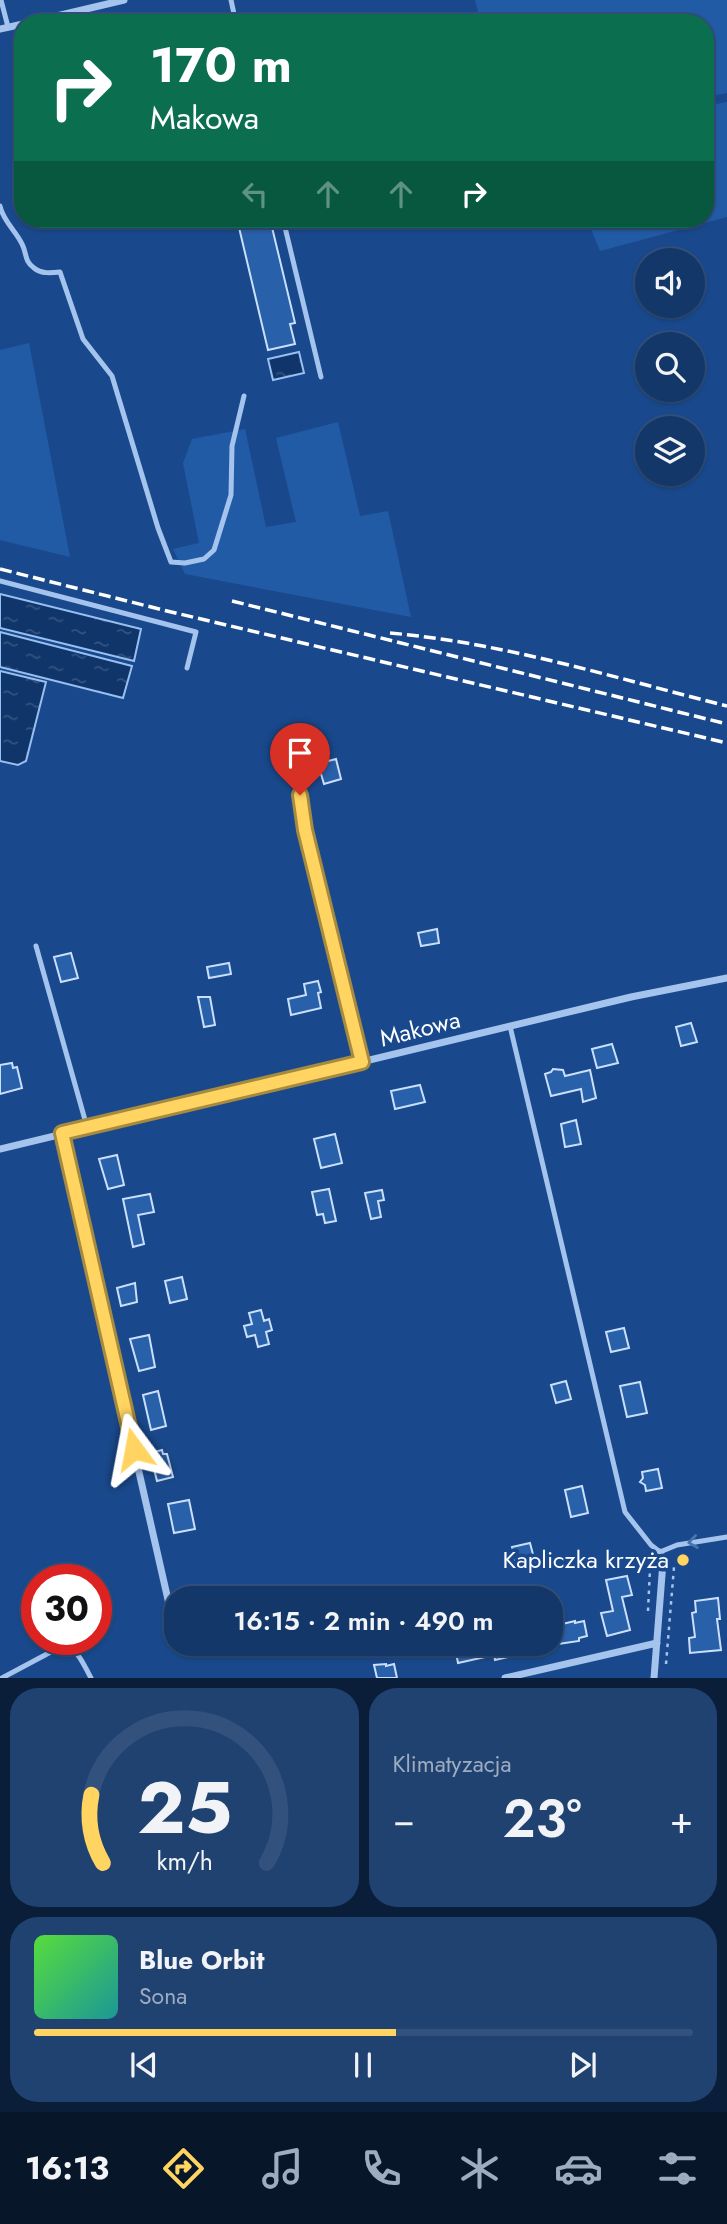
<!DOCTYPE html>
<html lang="pl">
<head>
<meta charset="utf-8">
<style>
  body { margin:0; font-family:Jost,sans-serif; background:#204271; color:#f1f3f6; height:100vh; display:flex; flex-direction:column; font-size:26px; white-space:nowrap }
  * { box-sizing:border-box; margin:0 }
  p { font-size:23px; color:#9dacc0 }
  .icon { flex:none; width:38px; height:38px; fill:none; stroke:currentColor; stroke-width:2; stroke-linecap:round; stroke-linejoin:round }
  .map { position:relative; height:1678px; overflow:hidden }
  .panel { display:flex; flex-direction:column; gap:10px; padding:10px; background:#0a1e3a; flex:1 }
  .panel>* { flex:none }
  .hud { position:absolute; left:14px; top:14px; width:700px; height:214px; border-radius:28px; box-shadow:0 2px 5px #0004,0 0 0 2px #32517d; background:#0b6e4f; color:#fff; overflow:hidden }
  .controls { position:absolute; left:635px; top:248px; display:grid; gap:14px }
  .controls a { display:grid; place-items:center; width:70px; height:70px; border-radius:50%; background:#133769; box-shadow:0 2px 5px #0004,0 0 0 2px #32517d; font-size:35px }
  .speed { position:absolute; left:21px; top:1564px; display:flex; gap:14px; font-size:35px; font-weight:700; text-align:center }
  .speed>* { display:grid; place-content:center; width:91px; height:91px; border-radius:50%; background:#133769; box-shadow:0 2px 5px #0004,0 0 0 2px #32517d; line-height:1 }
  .speed .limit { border:10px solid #d22; background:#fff; color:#111 }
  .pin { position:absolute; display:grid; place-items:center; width:60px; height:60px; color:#fff; margin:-72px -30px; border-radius:50% 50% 50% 0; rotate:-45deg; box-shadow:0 0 7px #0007 }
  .pin .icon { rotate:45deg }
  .me { position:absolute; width:77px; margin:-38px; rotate:347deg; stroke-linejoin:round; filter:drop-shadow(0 0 5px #0008) }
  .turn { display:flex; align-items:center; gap:24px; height:147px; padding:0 21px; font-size:32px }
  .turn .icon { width:91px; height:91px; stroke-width:2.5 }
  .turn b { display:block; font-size:49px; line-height:60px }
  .lanes { display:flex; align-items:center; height:66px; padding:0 21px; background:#0003; justify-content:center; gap:35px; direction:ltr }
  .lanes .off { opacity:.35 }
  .big { font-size:52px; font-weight:600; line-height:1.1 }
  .panel .widget { flex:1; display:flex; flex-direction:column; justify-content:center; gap:10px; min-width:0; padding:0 24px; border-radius:28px; background:#204271 }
  .panel .dial { align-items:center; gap:0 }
  .dial svg { height:182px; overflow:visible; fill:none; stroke:#32517d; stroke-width:7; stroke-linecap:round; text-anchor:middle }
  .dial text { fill:#f1f3f6; stroke:none }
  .song { display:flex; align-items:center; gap:21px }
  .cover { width:84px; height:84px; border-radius:10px; background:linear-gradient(135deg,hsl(110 70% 55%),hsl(180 70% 35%)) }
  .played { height:7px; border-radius:4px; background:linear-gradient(90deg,#ffd461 55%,#32517d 55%) }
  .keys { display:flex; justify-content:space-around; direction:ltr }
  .heat { display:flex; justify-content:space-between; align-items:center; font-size:38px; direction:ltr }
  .panel .tiles { flex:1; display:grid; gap:10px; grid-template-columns:1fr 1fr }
  .widget:last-child { grid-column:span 2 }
  .trip { position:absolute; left:164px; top:1586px; width:399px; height:70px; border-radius:28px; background:#133769; box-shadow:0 2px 5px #0004,0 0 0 2px #32517d; font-weight:600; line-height:70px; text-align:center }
  .tabs { display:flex; height:112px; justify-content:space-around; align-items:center; background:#08162a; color:#9dacc0 }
  .tabs .icon { width:49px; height:49px }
  .tabs .active { color:#ffd461 }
  .tabs b { font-size:32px; color:#f1f3f6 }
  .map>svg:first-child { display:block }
  .grass { fill:#225ba5 }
  .water { fill:url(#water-ripples); stroke:#97bff0; stroke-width:2 }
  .building { fill:#2860aa; stroke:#cadffa; stroke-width:2 }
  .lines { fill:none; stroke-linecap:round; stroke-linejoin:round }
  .path { stroke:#a4c4ee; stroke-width:2.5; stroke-dasharray:3.5 5; stroke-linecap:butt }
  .lane { stroke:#a4c4ee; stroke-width:5 }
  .street { stroke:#a4c4ee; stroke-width:7 }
  .rail { stroke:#fff; stroke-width:3.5; stroke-dasharray:12 5; stroke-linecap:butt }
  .oneway { stroke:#4a74ae }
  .route-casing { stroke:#a68a3f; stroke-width:18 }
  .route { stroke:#ffd461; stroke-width:12 }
  .poi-dot { fill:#ffd461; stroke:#19498c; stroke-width:2.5 }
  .labels { text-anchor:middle; stroke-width:7; stroke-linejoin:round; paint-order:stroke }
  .street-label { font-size:24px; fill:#fff; stroke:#19498c }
  .poi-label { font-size:24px; fill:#fff; stroke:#19498c; text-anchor:end }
</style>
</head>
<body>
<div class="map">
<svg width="727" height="1678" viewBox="0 0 727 1678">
  <defs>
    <pattern id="water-ripples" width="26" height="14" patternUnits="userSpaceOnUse" patternTransform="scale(1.75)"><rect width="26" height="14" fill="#10356a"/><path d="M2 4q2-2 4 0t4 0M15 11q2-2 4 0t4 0" fill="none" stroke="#345380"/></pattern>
  </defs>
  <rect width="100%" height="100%" fill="#19498c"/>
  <!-- grass -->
  <path class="grass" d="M475,0H727V93L705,97V23H481Z
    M727,102V217L600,251L587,219H705V106Z
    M29,343L70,557L0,540V350Z
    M338,422L360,516L388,511L411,617L185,574L173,549L199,543L183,463L192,439L245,429L266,527L296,522L276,438Z"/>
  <!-- water -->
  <path class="water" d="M299,352L304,373L273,380L268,359Z
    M0,594L141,629L134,661L0,628Z
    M0,632L132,666L123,698L0,667Z
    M0,671L46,682L26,761L18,765L0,761Z"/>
  <!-- building -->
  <path class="building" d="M237,219H270L295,323L290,324L295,344L268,350Z
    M336,759L341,779L324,784L321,774L316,775L313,765Z
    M437,929L439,943L421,946L418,933Z
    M71,953L78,978L61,982L54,957Z
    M229,963L231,974L209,978L207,967Z
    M318,981L321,992L318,993L321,1008L291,1015L288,999L306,995L304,984Z
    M198,997H210L215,1025L204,1027Z
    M691,1023L697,1042L681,1046L676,1027Z
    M612,1044L618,1063L597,1068L592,1049Z
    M12,1063L13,1068L17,1067L22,1088L0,1094V1065Z
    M553,1069L563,1070L565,1076L590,1070L596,1098L583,1102L581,1089L551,1096L545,1074L551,1072Z
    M420,1085L425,1102L395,1109L391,1091Z
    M576,1120L581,1144L565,1147L561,1124Z
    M335,1134L342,1163L321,1168L314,1139Z
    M117,1155L124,1185L108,1189L99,1159Z
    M329,1189L336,1221L325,1223L323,1214L317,1215L312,1192Z
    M382,1190L384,1200L378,1201L381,1217L371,1219L365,1193Z
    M150,1194L154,1212L138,1215L144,1244L133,1247L123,1199Z
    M182,1277L187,1299L170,1303L165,1281Z
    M135,1283L137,1302L121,1306L117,1288Z
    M261,1310L264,1321L269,1319L272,1330L266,1332L269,1344L258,1347L255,1335L247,1337L244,1326L252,1324L249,1313Z
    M624,1328L629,1348L611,1352L606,1332Z
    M149,1335L155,1367L139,1371L130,1339Z
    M566,1381L571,1399L556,1403L551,1385Z
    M640,1382L647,1413L627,1417L620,1386Z
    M158,1391L166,1426L151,1430L143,1395Z
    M162,1450L163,1454H167L173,1477L157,1481L150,1453Z
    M658,1469L662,1488L646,1491L645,1485L640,1482L643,1478L642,1472Z
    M582,1486L588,1513L571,1517L565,1490Z
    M189,1500L195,1529L174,1533L168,1504Z
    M530,1543L536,1566L518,1570L512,1547Z
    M627,1576L632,1595L622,1597L630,1630L607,1636L601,1613L613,1611L606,1580Z
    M718,1598L720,1619H717L721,1650L690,1653L689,1638L695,1637L692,1613L696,1612L695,1601Z
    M575,1621V1623L584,1621L587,1636L579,1638V1641L551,1645V1634L563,1632L562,1624Z
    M454,1643H526L527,1647L507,1652L508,1657L495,1660L494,1655L458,1663Z
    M386,1664V1666L394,1664L397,1678H377L374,1665Z"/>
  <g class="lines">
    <!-- path -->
    <path class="path" d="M648,1611L650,1569
      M666,1664L674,1567"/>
    <!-- lane -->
    <path class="lane" d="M1,0L8,27
      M231,0L236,23
      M0,206C3,221 16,231 22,244C27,253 24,261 34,268C41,274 51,273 60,272L83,339L112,376L158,528L171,562L185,563L204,559L214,550L231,495L232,446L244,396
      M283,219L321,377
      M0,581L196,632L187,668
      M300,795L305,830L362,1062
      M36,946L87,1127
      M510,1026L625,1512L651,1545L660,1552L677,1545L727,1537
      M2,1678L62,1646C78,1647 84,1666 91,1678"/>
    <!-- street -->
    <path class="street" d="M27,23L124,0
      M0,29L23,24
      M62,1133L176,1635
      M0,1149L631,997L727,978
      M505,1678L657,1643
      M654,1678L663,1562L660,1552"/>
    <!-- rail -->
    <path class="rail" d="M0,569L167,611L727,743
      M232,601L727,724
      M390,633C505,643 615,678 727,706"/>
  </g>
  <!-- one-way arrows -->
  <defs><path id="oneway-chevron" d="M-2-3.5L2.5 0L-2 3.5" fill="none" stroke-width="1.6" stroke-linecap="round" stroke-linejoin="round" transform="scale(1.75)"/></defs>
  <use class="oneway" href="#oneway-chevron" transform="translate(693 1542) rotate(172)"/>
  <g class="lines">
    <defs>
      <path id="route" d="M134,1449L62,1133L362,1062L305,830L300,795"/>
    </defs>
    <!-- route casing -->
    <use href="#route" class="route-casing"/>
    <!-- route -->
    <use href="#route" class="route"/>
  </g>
  <!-- markers -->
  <circle class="poi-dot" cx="683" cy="1560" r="7"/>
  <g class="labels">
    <!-- street labels -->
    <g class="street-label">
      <text transform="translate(420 1029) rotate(-14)" y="8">Makowa</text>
    </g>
    <!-- poi labels -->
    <g class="poi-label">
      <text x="669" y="1568">Kapliczka krzyża</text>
    </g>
  </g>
</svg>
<div class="controls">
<a><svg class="icon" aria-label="sound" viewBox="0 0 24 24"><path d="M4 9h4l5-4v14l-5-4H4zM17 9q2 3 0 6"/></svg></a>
<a><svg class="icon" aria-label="search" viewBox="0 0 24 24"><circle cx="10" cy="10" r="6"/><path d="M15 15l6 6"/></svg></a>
<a><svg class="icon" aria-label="layers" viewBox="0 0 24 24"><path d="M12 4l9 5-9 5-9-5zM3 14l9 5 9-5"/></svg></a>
</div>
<div class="speed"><div class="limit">30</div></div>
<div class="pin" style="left:300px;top:795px;background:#d93025"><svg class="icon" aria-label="arrive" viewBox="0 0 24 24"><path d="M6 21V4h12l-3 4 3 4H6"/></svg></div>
<svg class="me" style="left:134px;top:1449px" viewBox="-20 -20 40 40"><path d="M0-17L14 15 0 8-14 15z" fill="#ffd461" stroke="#fff" stroke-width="4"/></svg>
<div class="trip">16:15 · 2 min · 490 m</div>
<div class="hud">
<div class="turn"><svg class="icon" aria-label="right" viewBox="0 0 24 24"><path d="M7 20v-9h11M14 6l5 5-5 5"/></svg><div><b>170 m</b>Makowa</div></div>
<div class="lanes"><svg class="icon off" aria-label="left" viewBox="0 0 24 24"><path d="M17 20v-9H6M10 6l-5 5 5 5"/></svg><svg class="icon off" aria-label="ahead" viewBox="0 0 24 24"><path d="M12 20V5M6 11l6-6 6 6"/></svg><svg class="icon off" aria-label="ahead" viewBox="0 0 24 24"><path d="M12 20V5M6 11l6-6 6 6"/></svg><svg class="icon" aria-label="right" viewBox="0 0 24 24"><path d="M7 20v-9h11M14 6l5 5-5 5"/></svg></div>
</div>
</div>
<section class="panel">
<div class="tiles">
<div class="widget dial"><svg viewBox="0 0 100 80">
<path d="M14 69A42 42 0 1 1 86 69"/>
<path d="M14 69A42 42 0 0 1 9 39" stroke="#ffd461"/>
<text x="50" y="56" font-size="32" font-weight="700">25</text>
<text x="50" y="72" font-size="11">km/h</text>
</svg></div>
<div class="widget"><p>Klimatyzacja</p>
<div class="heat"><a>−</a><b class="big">23°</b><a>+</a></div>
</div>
<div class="widget">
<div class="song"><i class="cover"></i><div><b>Blue Orbit</b><p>Sona</p></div></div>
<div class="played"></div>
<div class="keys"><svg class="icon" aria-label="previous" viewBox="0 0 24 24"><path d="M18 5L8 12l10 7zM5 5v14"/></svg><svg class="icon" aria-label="pause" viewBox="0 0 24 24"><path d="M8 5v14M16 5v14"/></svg><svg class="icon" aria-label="next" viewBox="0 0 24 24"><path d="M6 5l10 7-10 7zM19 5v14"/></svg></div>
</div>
</div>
</section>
<nav class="tabs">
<b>16:13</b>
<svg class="icon active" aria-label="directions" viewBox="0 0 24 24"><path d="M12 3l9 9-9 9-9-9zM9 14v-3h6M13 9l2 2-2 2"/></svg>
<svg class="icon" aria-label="music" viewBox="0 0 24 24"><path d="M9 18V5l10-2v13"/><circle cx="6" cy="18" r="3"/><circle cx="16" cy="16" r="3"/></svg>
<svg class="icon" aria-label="phone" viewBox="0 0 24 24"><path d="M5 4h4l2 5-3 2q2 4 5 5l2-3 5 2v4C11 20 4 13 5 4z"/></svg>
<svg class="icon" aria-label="climate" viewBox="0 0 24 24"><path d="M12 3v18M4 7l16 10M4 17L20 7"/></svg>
<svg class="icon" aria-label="car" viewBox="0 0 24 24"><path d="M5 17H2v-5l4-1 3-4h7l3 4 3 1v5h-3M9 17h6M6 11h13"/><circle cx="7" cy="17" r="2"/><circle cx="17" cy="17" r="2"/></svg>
<svg class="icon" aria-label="filters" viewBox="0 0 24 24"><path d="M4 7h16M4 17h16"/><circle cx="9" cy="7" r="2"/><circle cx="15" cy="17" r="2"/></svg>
</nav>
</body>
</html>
